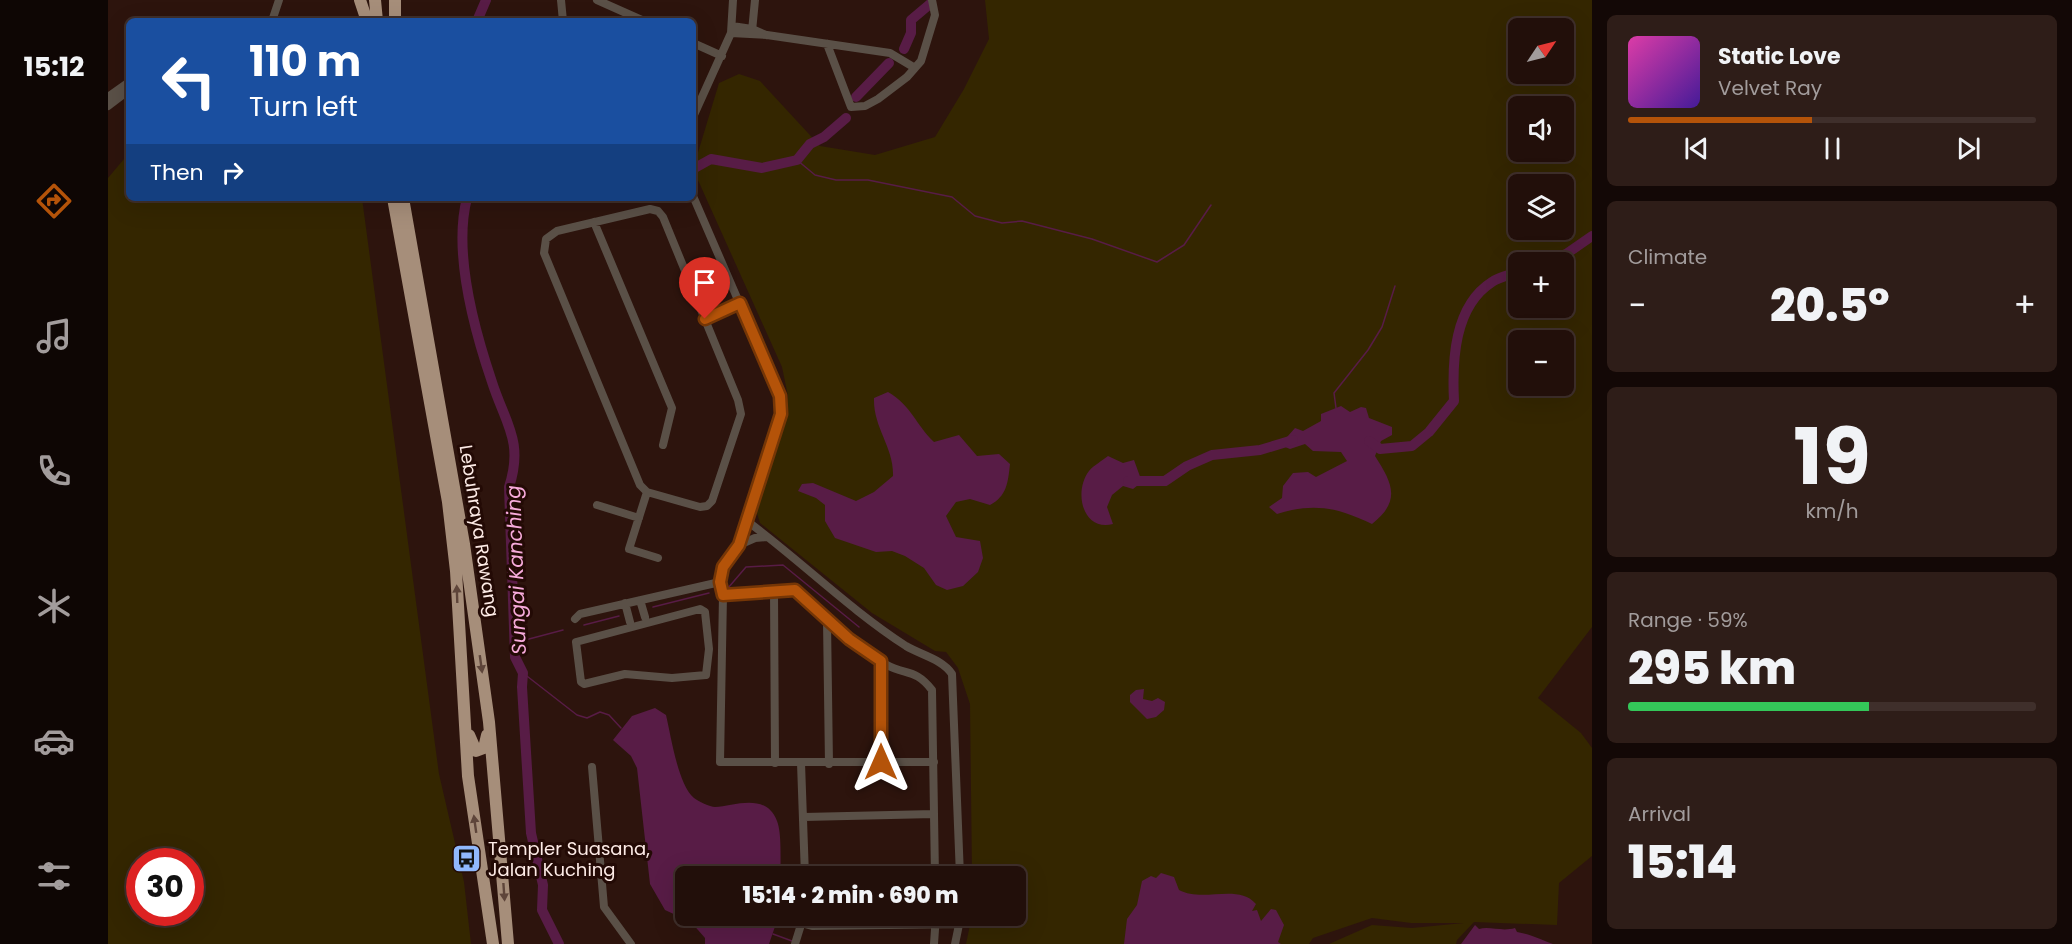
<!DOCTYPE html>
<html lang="en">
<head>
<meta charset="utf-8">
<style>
  body { margin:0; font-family:Poppins,sans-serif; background:#2e1d18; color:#f1f3f6; height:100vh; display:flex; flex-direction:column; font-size:22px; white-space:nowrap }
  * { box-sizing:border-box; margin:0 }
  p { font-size:20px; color:#a29c9c }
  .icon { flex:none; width:33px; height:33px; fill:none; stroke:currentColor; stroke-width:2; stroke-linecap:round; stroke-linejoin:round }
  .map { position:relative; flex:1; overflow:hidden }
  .panel { display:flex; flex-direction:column; gap:15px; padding:15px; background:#130806; width:480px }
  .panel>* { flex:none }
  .top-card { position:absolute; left:18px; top:18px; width:570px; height:183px; border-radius:9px; box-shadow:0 6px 24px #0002,0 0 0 2px #3f2f2b; background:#1a4fa0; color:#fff; overflow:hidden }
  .needle { width:39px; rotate:55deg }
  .fabs { position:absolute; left:1400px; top:18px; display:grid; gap:12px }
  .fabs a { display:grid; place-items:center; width:66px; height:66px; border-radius:9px; background:#220f0a; box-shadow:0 6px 24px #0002,0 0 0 2px #3f2f2b; font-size:30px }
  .speed { position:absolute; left:18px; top:848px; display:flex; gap:12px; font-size:30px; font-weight:700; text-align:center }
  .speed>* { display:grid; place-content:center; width:78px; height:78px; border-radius:50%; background:#220f0a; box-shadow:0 6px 24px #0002,0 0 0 2px #3f2f2b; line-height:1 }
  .speed .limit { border:9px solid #d22; background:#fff; color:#111 }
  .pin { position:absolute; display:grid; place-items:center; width:51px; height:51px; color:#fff; margin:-62px -26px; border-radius:50% 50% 50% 0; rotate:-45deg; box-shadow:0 0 6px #0007 }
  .pin .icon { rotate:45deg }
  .me { position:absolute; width:66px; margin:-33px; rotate:0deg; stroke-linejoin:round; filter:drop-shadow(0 0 4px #0008) }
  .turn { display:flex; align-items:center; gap:21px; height:126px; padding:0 24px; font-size:27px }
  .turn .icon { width:78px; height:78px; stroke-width:2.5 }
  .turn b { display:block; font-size:42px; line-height:51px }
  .then { display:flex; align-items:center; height:57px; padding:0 24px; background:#0003; gap:12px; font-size:22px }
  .big { font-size:45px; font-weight:800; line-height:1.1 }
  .panel .widget { flex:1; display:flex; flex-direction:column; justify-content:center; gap:9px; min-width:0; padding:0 21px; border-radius:9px; background:#2e1d18 }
  .panel .dial { align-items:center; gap:0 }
  .dial b { font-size:78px; line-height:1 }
  .song { display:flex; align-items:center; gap:18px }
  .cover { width:72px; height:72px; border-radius:9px; background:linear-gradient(135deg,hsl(320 70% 55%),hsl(260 70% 35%)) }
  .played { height:6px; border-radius:3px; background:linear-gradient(90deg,#b45309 45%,#3f2f2b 45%) }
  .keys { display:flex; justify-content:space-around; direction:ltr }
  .heat { display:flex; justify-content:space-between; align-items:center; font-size:33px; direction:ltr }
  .charge { height:9px; border-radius:4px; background:linear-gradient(90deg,#34c759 59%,#3f2f2b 0) }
  .trip { position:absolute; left:567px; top:866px; width:351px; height:60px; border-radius:9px; background:#220f0a; box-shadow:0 6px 24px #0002,0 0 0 2px #3f2f2b; font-weight:800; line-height:60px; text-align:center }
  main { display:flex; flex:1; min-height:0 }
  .menu { display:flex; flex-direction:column; width:108px; justify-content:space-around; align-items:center; background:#0e0604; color:#a29c9c }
  .menu .icon { width:42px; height:42px }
  .menu .on { color:#b45309 }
  .menu b { font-size:27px; color:#f1f3f6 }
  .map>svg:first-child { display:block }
  .green { fill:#342600; fill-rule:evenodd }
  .water { fill:#581c46 }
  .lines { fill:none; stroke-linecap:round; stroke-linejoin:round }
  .stream { stroke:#581c46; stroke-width:1.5 }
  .river { stroke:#581c46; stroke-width:10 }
  .minor { stroke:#5a5047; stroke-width:8 }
  .trunk { stroke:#a68e7a; stroke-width:12 }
  .oneway { fill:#5e453a }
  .route-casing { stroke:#753606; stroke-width:15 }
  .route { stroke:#b45309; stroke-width:10 }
  .labels { text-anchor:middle; stroke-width:6; stroke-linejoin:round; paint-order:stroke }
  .street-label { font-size:18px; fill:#fdebe6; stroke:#230a05 }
  .poi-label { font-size:18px; fill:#fdebe6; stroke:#230a05; text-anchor:start }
  .water-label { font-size:20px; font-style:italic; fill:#f7abdb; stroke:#230a05 }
</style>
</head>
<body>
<main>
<nav class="menu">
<b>15:12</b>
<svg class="icon on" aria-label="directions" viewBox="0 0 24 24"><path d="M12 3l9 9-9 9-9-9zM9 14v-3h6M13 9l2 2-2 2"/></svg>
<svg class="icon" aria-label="music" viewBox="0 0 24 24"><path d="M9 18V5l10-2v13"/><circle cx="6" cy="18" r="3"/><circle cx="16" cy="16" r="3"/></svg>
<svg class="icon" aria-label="phone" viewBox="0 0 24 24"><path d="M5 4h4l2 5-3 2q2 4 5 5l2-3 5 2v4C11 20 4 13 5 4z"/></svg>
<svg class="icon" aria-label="climate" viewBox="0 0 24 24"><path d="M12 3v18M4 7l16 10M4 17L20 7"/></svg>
<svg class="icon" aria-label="car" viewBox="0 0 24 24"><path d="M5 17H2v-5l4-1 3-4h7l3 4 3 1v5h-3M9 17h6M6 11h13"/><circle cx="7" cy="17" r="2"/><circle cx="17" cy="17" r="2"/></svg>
<svg class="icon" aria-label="filters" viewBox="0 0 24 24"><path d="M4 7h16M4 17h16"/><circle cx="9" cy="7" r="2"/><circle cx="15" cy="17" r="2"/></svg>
</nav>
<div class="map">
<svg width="1484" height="944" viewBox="0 0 1484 944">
  <rect width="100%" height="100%" fill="#2d140d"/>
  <!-- green -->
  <path class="green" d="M877,0H1484V627L1430,698L1473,733L1484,748V856L1451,883L1449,925L1366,922L1349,940L1348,944H1221L1264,925L1304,928L1356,923H1303L1264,918L1205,938L1201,944H858L864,915H908V876H864L862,704L850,668L838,652L827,651L764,613L652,523L648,510L676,423L680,396L674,367L585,169L611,83L631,74L652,81L712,146L767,155L827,137L856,89L881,39ZM1410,28H1455V74H1410ZM1410,106H1455V152H1410ZM1410,184H1455V230H1410ZM1410,262H1455V308H1410ZM1410,340H1455V386H1410Z
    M21,153V198H254L331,774L356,882L363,944H0V178ZM32,861H82V912H32Z"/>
  <!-- water -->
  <path class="water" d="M780,392C803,405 808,425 826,442L851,435L869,456L891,454L902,464C900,482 899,496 882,505L862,499L848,502L838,516L848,537L872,541L875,558L870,572L855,586L839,590L828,585L816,568L797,556L784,551L768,552L727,538L717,521V505L708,498L690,491L694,484L705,483L748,501L766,492L785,476C786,447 765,428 766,398Z
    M1233,406L1242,412L1253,407L1258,408L1261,418L1284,427V435L1273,441L1267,456C1285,484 1293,501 1264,524C1230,508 1207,502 1169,514L1161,507L1174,498L1175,486L1185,473L1200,472L1208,477L1239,461L1233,452L1205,451L1197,444L1182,449L1172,445L1187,428L1195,431L1213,421V414Z
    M1000,456L1015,463L1026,460L1034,482L1025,489L1015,486L1004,495L999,507L1005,524C975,532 965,492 981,471C986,465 994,461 1000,456Z
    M1036,689L1035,699L1044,701L1050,698L1057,702L1056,710L1048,717L1039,719L1022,702V695L1028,690Z
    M547,708L558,715C563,736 570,785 586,798C590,801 602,807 607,807C626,806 658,792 669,821C674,833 672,861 673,876H578V915H671L661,944H597V938L583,922L557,910L542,884L529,768L523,756L505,740L524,716Z
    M1053,873L1066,877L1071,890C1095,903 1130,883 1148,904L1144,911L1149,910L1153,921L1163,909L1168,910L1176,925L1170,942L1173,944H1016L1019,919L1029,905L1034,881L1043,876L1048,878Z
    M1367,925L1371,929C1382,926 1394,932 1407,928L1409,932C1425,935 1431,939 1445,944H1353Z"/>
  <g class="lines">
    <!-- stream -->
    <path class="stream" d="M689,160L707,175L728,180H760L844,197L867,216L894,223L914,221L984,239L1049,262L1076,245L1103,205
      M1228,408L1226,393L1260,350L1274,327L1287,286
      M620,588L638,567L675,565L751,627
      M545,607L601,593
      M476,625L511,616
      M406,643L455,630
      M415,673L469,715L479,718L492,712L501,715L513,728
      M665,934L684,941"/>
    <!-- river -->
    <path class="river" d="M369,21L378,0
      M796,49L803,33V20L822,4
      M748,97L781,63
      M585,169L603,159L654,168L689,160L702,144L716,137L738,118
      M359,198C345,252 366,329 384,382C397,423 416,441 401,487L407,657L415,673L414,687L423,833L435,885L434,910L451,944
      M1436,262L1458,254L1484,236
      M1261,441L1272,449L1304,446L1321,432L1346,401C1344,361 1346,306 1384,282C1391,277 1402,275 1410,272
      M1020,481H1057L1079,466L1104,455L1152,450L1185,440"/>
    <!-- minor -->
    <path class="minor" d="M453,0L455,21
      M489,0L536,21
      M164,21L171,0
      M624,26L644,29L658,35
      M644,31L647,0
      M623,33L659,35L782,53L807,68
      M585,43L614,56
      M719,44L743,107L757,106L770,99L799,77L813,61L827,15L824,0
      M0,97L21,82
      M0,106L21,90
      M585,117L623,33L625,0
      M585,196L672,397L673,414L631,545L615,567L612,582L615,595L612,762H826
      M542,209L550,211L555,217L630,400L633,414L604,501L599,506L592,507L539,492L532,485L436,253L438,239L449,231Z
      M486,222L564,408L555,445
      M597,319L632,303
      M539,492L521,549L550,558
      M489,505L531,518
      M639,521C693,561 741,609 798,646C813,655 834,659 844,674L852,876
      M631,545L647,538L659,537
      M666,592L667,763
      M615,595L687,590C715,617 743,645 777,664C798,676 807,668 824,690L827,876
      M532,600L537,617
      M517,603L522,622
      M592,609L597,612L601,649L598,675L564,678L517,674L476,684L473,682L468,642Z
      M467,619L472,614L612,582
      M719,621L721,764
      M773,762V661
      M693,763L697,876
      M484,767L496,907L523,944
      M696,817L826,814
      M698,871L827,868
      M693,923L704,926L854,924
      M687,944L696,915
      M826,944L828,915
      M847,944L853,915"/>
    <!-- trunk -->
    <path class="trunk" d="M252,0L259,21
      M267,0L269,21
      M287,21V0
      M285,198L340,502L348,571L360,776L385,944
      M295,198L356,544L381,722L400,944
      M361,735L368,751L376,748L379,735"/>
  </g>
  <!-- one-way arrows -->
  <defs><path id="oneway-solid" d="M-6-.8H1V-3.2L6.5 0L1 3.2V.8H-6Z" transform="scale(1.5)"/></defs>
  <g class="oneway">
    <use href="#oneway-solid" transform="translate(349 594) rotate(-92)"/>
    <use href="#oneway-solid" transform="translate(373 664) rotate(82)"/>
    <use href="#oneway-solid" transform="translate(367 824) rotate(-98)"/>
    <use href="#oneway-solid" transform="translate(396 892) rotate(86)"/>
  </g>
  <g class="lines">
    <defs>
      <path id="route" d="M597,319L632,303L672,396L673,414L631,545L615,567L612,582L615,595L687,590L741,639L773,661V762"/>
    </defs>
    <!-- route casing -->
    <use href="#route" class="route-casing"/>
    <!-- route -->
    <use href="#route" class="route"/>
  </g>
  <!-- icons -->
  <defs>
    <symbol id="bus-square" viewBox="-11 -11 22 22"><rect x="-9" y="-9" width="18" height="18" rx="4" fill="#90b8fd" stroke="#230a05"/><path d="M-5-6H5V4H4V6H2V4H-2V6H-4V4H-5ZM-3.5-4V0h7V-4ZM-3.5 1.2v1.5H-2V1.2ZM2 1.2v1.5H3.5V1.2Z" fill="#111"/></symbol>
  </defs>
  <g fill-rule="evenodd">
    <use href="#bus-square" x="342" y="842" width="33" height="33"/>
  </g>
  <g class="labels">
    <!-- street labels -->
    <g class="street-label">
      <text transform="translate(371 531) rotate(81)" y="6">Lebuhraya Rawang</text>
    </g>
    <!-- poi labels -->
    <g class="poi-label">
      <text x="380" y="855">Templer Suasana,<tspan x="380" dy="21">Jalan Kuching</tspan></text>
    </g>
    <!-- water labels -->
    <g class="water-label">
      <text transform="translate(408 570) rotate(-92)" y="7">Sungai Kanching</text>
    </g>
  </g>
</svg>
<div class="fabs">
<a><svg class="needle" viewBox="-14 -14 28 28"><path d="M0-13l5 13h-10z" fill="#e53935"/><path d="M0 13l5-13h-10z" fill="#a29c9c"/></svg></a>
<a><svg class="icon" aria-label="sound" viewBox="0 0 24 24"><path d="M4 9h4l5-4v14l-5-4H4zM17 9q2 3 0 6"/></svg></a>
<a><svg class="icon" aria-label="layers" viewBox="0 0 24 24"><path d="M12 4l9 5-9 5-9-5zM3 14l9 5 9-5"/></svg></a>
<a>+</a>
<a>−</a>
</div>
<div class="speed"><div class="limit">30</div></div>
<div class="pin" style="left:597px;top:319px;background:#d93025"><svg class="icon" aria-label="arrive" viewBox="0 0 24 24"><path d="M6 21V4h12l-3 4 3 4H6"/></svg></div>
<svg class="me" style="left:773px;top:762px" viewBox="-20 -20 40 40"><path d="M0-17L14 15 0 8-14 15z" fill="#b45309" stroke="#fff" stroke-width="4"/></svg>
<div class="trip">15:14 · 2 min · 690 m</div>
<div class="top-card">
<div class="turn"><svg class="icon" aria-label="left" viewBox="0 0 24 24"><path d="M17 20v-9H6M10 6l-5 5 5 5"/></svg><div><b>110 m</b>Turn left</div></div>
<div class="then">Then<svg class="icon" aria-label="right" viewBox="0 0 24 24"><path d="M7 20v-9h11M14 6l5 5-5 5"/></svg></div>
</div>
</div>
<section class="panel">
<div class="widget">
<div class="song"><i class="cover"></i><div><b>Static Love</b><p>Velvet Ray</p></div></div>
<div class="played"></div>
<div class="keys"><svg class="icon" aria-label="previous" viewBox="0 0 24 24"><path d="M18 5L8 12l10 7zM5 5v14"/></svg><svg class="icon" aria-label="pause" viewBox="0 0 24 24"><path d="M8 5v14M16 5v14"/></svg><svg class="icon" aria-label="next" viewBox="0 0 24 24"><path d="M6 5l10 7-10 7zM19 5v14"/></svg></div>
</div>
<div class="widget"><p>Climate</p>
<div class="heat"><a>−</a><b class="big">20.5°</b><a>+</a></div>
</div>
<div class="widget dial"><b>19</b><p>km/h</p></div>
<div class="widget"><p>Range · 59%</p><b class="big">295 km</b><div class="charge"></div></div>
<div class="widget"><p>Arrival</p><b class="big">15:14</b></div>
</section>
</main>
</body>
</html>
